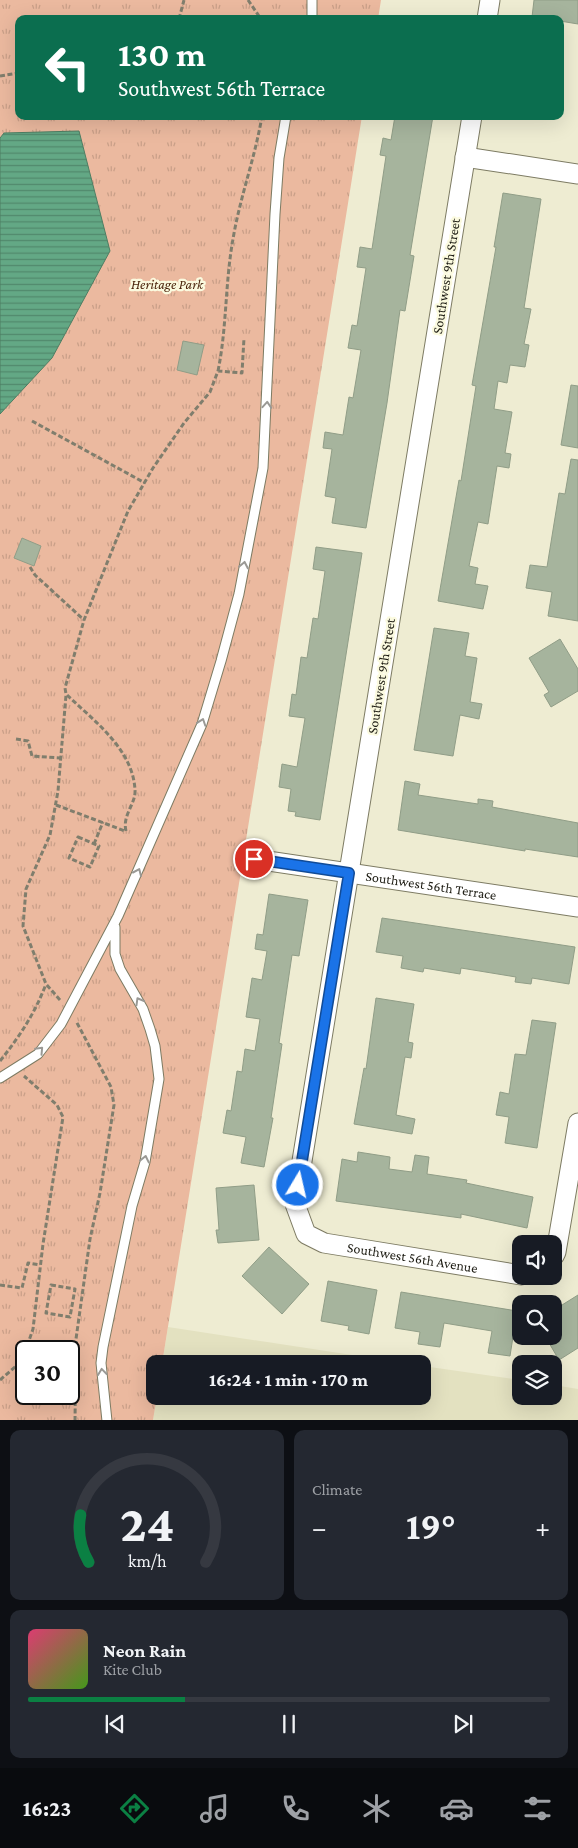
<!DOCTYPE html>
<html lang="en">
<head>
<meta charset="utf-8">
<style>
  body { margin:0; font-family:"Crimson Pro",serif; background:#242831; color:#f1f3f6; height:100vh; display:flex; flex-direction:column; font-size:19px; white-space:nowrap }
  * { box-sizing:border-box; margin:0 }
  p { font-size:16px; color:#9ea1a6 }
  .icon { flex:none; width:28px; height:28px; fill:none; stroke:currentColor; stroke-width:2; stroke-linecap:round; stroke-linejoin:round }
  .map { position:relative; height:1420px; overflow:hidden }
  .panel { display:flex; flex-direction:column; gap:10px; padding:10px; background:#0d0f14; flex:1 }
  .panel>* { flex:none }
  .top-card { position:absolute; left:15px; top:15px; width:549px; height:105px; border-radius:10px; box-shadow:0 5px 20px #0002; background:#0b6e4f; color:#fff; overflow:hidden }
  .fabs { position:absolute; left:512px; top:1235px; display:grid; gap:10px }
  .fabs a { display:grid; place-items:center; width:50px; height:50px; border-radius:10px; background:#171b24; box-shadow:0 5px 20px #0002; font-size:25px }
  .speed { position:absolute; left:15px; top:1340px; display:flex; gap:10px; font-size:25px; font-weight:700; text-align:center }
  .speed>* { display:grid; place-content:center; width:65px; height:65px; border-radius:50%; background:#171b24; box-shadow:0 5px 20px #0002; line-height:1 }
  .speed .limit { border:2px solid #111; border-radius:8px; background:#fff; color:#111 }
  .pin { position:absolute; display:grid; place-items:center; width:42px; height:42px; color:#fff; margin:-21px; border:2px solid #fff; border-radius:50%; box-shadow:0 1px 5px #0007 }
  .me { position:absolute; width:55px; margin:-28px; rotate:9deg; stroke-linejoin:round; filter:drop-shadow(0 0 4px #0008) }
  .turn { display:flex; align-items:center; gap:18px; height:105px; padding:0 20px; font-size:22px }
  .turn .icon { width:65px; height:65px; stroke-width:2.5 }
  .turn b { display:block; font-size:35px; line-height:42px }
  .big { font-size:38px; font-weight:700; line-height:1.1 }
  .panel .card { flex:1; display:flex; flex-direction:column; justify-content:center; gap:8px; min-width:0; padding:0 18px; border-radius:10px; background:#242831 }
  .panel .dial { align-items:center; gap:0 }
  .dial svg { height:130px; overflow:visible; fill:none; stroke:#363941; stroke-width:7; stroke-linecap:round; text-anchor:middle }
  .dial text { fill:#f1f3f6; stroke:none }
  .song { display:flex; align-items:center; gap:15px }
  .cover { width:60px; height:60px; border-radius:8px; background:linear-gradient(135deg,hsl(340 70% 55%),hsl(100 70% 35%)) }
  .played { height:5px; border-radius:2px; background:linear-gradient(90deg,#0b8043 30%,#363941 30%) }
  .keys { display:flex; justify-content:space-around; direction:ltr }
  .heat { display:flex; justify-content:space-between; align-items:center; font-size:28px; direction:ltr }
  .panel .tiles { flex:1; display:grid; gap:10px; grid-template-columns:1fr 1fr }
  .card:last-child { grid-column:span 2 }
  .trip { position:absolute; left:146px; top:1355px; width:285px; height:50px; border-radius:10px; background:#171b24; box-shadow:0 5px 20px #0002; font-weight:700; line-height:50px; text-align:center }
  .menu { display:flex; height:80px; justify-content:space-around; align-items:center; background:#090b0e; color:#9ea1a6 }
  .menu .icon { width:35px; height:35px }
  .menu .current { color:#0b8043 }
  .menu b { font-size:22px; color:#f1f3f6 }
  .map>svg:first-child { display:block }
  .built { fill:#e3e1c0 }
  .park { fill:url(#park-tufts); fill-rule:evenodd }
  .water { fill:url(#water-rules); stroke:#4e7e63 }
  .building { fill:#a6b49d; stroke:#909d87 }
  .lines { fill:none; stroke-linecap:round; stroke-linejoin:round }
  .lane-casing { stroke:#7d7b63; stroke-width:11 }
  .street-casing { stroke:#7d7b63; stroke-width:21 }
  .path { stroke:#807e6d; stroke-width:3; stroke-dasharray:5 2.5; stroke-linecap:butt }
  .lane { stroke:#fff; stroke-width:9 }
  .street { stroke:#fff; stroke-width:19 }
  .oneway { stroke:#9a9995 }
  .route-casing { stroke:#114b97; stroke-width:12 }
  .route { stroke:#1a73e8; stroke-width:9 }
  .labels { text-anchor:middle; stroke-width:4.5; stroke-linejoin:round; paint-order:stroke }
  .street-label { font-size:14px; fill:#1e1d14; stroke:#fbfadf }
  .park-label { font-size:14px; font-style:italic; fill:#471f07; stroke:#fbfadf }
</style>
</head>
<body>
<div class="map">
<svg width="578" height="1421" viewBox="0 0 578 1421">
  <defs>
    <pattern id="park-tufts" width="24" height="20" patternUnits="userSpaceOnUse" patternTransform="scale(1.25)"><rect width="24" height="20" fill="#ebb99f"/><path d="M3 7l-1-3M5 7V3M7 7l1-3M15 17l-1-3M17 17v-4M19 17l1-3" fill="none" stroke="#c99f88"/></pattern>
    <pattern id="water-rules" width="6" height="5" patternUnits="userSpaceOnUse" patternTransform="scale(1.25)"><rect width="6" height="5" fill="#63a885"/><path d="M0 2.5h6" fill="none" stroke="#51886c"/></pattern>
  </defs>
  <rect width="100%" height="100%" fill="#eeecd2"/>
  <!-- built -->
  <path class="built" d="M168,1327L411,1364H162Z
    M423,1366L521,1380V1396H554V1385L578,1389V1420H153L157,1396H422Z"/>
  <!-- park -->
  <path class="park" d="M0,0H381L378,19H19V116H362L162,1364H155L157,1396L153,1420L0,1421ZM26,1351H69V1394H26Z"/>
  <!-- water -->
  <path class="water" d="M79,131L110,251L52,358L0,414V138L4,133Z"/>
  <!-- building -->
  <path class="building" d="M534,0H578V24L560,21V19L532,17Z
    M395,116H433L410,255L414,256L405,311L400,310L387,403L366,528L332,523L336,498L325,496L332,449L323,448L325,432L343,435L349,397L353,398L361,350L348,348L352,325L357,326L366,268L357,267L360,247L372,249L386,156L380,155L383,138L391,140Z
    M503,193L541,199L524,308L531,309L524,344L529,345L525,367L510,365L507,383L498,381L494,409L512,412L505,453L511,454L509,468L497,466L488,524L478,522L469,566L478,568L475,584L488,586L483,609L438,601L459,480L461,481L476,386L472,385L496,247H494Z
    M183,341L204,345L197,375L177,370Z
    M571,385L578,386V448L561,445Z
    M571,459L578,460V621L548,616L552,592L526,588L530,565L547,567L559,493L565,494Z
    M22,538L41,546L34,566L14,558Z
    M316,547L362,553L320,820L295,816L296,812L288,811L291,789L279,787L282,764L297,767L305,718L289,716L292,694L296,695L301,657L307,658L313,618L318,619L325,571L313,569Z
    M434,628L469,633L465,656L477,658L470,702L482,704L479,719L460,715L453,756L414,750Z
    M560,639L578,669V691L551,707L544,695L549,692L529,658Z
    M405,781L420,784L418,795L478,804V799L493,801L492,807L578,823V857L525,849V851L398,830Z
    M269,894L308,900L299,956L292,955L279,1043L282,1044L271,1118H273L264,1167L241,1163L246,1137L223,1133L227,1110L231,1111L237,1071L242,1072L245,1049L255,1051L260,1019L246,1017L252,978L262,980L267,951L255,949L257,934L263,935Z
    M382,918L575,947L569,984L532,978L531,984L515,982L516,977L461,968L460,974L424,968L423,972L401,968L403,956L376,952Z
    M376,998L414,1004L408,1042L413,1043L411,1058L405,1057L396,1115L415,1119L412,1134L354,1124L364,1068L366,1069Z
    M532,1020L556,1023L537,1148L505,1143L509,1117L496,1115L500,1092L509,1094L515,1054L526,1055Z
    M358,1152L390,1157L389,1169L412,1172L415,1155L429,1157L427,1174L467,1180L466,1183L533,1197L527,1228L461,1214V1218L336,1201L342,1159L357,1162Z
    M254,1185L259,1240L218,1243L216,1230H219L216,1188Z
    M269,1247L309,1284L282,1314L242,1276Z
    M328,1281L377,1290L369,1334L348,1330L349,1326L321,1321Z
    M401,1292L517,1311L510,1356L488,1353L492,1331L444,1323L440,1347L418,1344L420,1332L395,1328Z
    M578,1295V1348L559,1360L545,1336H554V1310Z"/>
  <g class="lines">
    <defs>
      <path id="lane" d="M312,0V19
        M0,1078L38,1054L61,1024L118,916L202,724L221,661L239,594L263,468L275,214L279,158L286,116
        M107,1421L101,1363L103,1347L132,1206L145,1162L159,1079L155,1046L150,1029L143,1009L120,969L115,954V927"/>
      <g id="street">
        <path d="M487,19L490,0"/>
        <path id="s1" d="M472,116L295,1204L306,1234L324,1243L521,1275"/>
        <path d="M465,157L578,174"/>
        <path id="s2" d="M254,859L578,907"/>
        <path d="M554,1256L556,1252L578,1123"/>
      </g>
    </defs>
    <!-- lane casing -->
    <use href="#lane" class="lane-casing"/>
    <!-- street casing -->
    <use href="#street" class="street-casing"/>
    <!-- path -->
    <path class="path" d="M248,0L261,19
      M179,19L184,0
      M0,76L19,73
      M218,371C227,327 225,283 233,239C240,197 255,158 262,116
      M32,421L145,483
      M30,567L35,575L84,620
      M16,739L28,741L32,756L60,758
      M56,805L125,831
      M126,831C122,815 136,804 135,790C133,749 94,721 66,694L65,688L84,620L128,511L153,468L184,423L210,392L218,371L242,373L244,338
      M78,837L99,846L90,867L69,858Z
      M94,844L103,822
      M60,1000L46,984L23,926L26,889L50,835L58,791L66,695
      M0,1061C20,1036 35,1013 46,984
      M0,1285L22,1288L28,1263L40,1265
      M51,1285L75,1289L70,1317L46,1313Z
      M0,1380L22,1361L33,1329L43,1244L63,1117L57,1105L24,1076
      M75,1421L76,1339L90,1239L100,1193L114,1105L111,1087L76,1021"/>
    <!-- lane -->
    <use href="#lane" class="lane"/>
    <!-- street -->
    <use href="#street" class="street"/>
  </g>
  <!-- one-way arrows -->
  <defs><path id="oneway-chevron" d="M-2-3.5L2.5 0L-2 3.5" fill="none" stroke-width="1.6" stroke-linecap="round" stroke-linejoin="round" transform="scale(1.25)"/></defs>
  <g class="oneway">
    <use href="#oneway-chevron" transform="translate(267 405) rotate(-86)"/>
    <use href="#oneway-chevron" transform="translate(244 565) rotate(-79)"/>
    <use href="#oneway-chevron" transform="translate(202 722) rotate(-71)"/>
    <use href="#oneway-chevron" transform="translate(138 872) rotate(-66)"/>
    <use href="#oneway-chevron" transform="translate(139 1001) rotate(-120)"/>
    <use href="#oneway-chevron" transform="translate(40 1050) rotate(-47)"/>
    <use href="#oneway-chevron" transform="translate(145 1159) rotate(-78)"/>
    <use href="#oneway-chevron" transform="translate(102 1372) rotate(-97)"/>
  </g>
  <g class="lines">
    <defs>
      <path id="route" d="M254,859L349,873L298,1185"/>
    </defs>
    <!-- route casing -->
    <use href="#route" class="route-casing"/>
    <!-- route -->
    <use href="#route" class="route"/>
  </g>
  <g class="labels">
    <!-- street labels -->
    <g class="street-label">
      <text transform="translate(446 276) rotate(-81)" y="5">Southwest 9th Street</text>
      <text transform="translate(381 676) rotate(-81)" y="5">Southwest 9th Street</text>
      <text dy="5" stroke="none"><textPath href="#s2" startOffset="179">Southwest 56th Terrace</textPath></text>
      <text dy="5" stroke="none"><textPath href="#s1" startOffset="1244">Southwest 56th Avenue</textPath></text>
    </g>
    <!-- park labels -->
    <g class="park-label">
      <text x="167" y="289">Heritage Park</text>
    </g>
  </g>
</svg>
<div class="fabs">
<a><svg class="icon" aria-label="sound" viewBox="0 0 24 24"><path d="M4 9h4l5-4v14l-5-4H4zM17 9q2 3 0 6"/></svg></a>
<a><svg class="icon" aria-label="search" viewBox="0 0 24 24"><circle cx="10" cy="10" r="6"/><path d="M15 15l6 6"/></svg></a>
<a><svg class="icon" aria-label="layers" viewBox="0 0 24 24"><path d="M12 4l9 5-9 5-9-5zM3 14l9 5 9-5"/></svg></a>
</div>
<div class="speed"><div class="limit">30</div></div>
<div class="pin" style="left:254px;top:859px;background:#d93025"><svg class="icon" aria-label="arrive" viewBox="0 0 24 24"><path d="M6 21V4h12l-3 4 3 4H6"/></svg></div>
<svg class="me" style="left:298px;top:1185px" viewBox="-20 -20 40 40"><circle r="17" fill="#1a73e8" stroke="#fff" stroke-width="3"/><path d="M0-11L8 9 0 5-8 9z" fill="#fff"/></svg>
<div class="trip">16:24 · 1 min · 170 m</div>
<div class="top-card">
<div class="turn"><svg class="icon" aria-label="left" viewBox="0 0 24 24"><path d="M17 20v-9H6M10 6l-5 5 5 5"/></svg><div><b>130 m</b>Southwest 56th Terrace</div></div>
</div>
</div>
<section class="panel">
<div class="tiles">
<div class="card dial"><svg viewBox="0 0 100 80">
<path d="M14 69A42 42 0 1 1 86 69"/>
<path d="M14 69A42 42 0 0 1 9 40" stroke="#0b8043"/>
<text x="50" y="56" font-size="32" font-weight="700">24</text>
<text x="50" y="72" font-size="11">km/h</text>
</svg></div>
<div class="card"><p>Climate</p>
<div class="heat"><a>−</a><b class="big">19°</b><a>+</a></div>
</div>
<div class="card">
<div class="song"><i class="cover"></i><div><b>Neon Rain</b><p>Kite Club</p></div></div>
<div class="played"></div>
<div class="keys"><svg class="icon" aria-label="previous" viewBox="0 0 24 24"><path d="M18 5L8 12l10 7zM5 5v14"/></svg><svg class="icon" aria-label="pause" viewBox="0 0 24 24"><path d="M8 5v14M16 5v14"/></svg><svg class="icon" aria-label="next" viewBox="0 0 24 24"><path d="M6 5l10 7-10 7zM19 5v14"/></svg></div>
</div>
</div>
</section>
<nav class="menu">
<b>16:23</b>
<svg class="icon current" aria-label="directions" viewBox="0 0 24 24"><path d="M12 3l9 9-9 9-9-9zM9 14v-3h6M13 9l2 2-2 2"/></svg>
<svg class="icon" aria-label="music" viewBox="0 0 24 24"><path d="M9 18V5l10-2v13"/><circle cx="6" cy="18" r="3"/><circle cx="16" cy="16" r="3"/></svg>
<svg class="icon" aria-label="phone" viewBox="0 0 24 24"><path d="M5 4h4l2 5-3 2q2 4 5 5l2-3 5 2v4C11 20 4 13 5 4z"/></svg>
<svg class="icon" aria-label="climate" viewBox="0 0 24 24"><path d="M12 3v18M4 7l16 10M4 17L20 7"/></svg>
<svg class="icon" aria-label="car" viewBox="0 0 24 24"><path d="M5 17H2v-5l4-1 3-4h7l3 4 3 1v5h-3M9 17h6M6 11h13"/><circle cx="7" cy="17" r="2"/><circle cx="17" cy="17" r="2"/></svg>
<svg class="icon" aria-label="filters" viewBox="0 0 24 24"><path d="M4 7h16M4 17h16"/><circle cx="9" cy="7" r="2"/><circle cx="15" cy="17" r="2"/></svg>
</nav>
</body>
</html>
